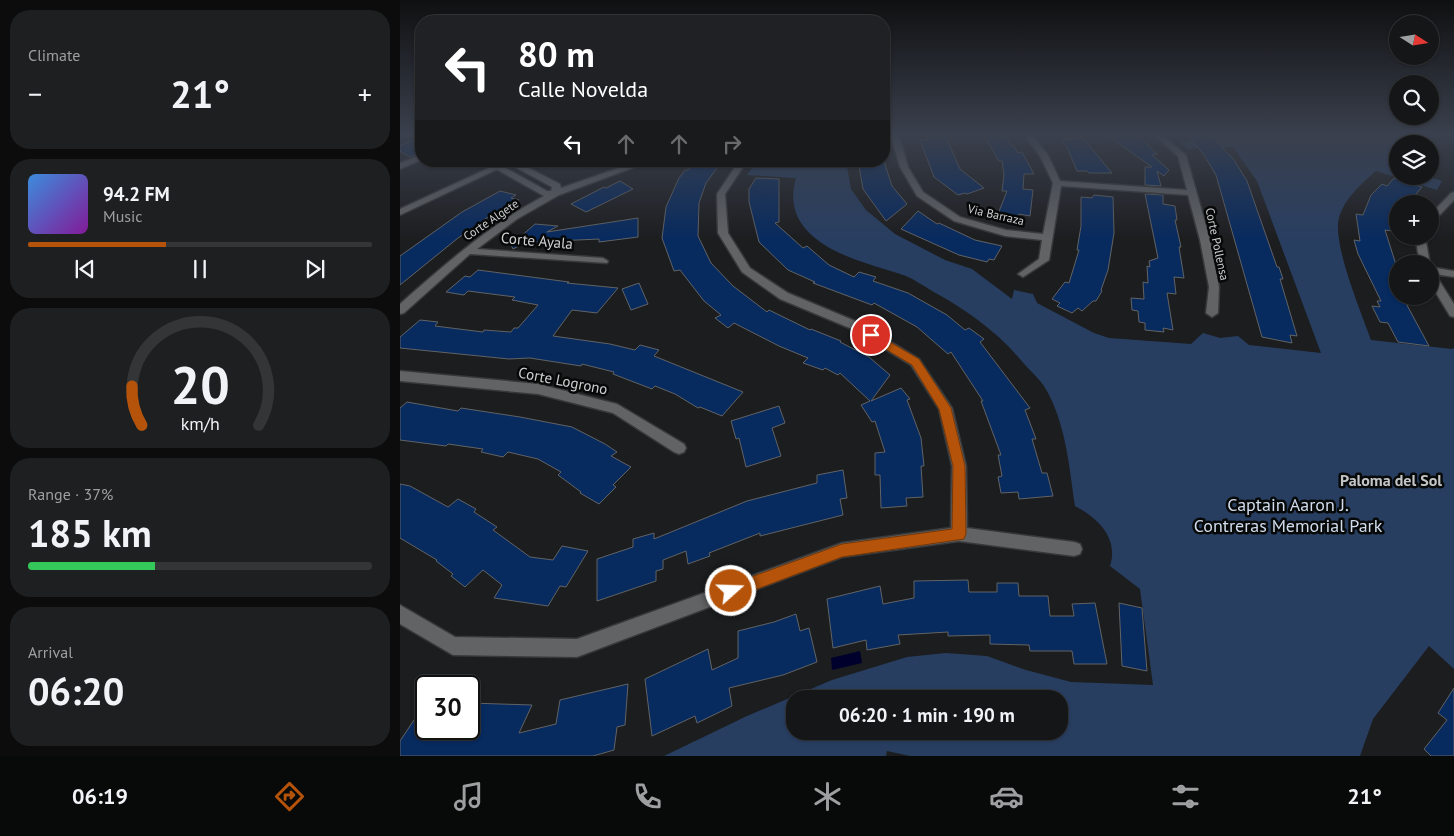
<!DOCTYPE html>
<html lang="en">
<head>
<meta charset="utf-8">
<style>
  body { margin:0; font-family:"PT Sans",sans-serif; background:#1e1f20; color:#f1f3f6; height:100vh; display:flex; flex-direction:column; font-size:19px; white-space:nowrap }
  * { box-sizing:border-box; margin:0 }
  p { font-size:16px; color:#9d9fa1 }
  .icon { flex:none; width:28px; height:28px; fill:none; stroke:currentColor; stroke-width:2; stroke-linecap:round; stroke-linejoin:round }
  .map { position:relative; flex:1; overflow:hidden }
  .drawer { display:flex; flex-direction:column; gap:10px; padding:10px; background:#0c0c0d; width:400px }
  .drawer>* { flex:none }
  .guide { position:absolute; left:15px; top:15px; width:475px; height:152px; border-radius:20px; box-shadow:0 1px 4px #0004,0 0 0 1px #343536; background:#202124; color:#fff; overflow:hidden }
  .needle { width:32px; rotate:102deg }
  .controls { position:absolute; left:989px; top:15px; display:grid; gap:10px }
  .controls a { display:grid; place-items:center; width:50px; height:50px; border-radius:50%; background:#151617; box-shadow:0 1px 4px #0004,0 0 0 1px #343536; font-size:25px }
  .speed { position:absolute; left:15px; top:675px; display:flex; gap:10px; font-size:25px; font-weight:700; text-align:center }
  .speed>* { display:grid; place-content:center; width:65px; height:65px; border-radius:50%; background:#151617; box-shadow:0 1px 4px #0004,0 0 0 1px #343536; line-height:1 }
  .speed .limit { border:2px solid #111; border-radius:8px; background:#fff; color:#111 }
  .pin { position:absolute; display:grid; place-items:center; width:42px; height:42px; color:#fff; margin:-21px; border:2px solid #fff; border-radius:50%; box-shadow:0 1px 5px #0007 }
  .me { position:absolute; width:55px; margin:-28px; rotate:70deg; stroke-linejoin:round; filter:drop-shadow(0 0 4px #0008) }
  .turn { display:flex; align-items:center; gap:18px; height:105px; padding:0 20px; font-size:22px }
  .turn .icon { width:65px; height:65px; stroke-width:2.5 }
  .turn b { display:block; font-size:35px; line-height:42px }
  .lanes { display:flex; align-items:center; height:48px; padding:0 20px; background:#0003; justify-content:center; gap:25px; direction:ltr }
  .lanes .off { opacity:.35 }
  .big { font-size:38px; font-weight:600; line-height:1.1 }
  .drawer .tile { flex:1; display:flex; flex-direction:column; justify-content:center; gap:8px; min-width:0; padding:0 18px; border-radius:20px; background:#1e1f20 }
  .drawer .dial { align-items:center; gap:0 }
  .dial svg { height:130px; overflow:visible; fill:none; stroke:#343536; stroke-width:7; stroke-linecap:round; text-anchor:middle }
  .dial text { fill:#f1f3f6; stroke:none }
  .song { display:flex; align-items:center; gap:15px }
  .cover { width:60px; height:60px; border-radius:8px; background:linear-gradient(135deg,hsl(210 70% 55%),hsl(290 70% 35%)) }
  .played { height:5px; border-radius:2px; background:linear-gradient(90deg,#b45309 40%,#343536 40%) }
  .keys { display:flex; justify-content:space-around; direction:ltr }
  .heat { display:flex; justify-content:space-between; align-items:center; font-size:28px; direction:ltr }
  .charge { height:8px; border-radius:4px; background:linear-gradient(90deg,#34c759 37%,#343536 0) }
  .trip { position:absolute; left:386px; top:690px; width:282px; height:50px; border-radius:20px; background:#151617; box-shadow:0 1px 4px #0004,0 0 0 1px #343536; font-weight:600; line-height:50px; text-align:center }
  .tab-bar { display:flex; height:80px; justify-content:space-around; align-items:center; background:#080909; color:#9d9fa1 }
  .tab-bar .icon { width:35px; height:35px }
  .tab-bar .current { color:#b45309 }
  .tab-bar b { font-size:22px; color:#f1f3f6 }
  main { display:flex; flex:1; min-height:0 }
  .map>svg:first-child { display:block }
  .green { fill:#283e61; fill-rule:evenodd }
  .water { fill:#00002d }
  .building { fill:#072a5f; stroke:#616365 }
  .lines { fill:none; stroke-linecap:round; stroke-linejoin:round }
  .minor-casing { stroke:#373839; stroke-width:3 }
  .tertiary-casing { stroke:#373839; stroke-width:3 }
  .minor { fill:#616365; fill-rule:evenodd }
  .tertiary { fill:#616365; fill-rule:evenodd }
  .route { fill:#b45309; stroke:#753606 }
  .labels { text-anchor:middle; stroke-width:5; stroke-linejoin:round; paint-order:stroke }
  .far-street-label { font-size:12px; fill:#d0d1d3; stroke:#070808 }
  .street-label { font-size:15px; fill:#d0d1d3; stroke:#070808 }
  .neighbourhood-label { font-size:16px; font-weight:bold; fill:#c3c5c7; stroke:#070808 }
  .near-park-label { font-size:18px; fill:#d1dced; stroke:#070808 }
</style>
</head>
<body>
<main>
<section class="drawer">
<div class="tile"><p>Climate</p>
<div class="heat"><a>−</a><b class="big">21°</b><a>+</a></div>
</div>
<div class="tile">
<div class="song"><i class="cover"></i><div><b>94.2 FM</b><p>Music</p></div></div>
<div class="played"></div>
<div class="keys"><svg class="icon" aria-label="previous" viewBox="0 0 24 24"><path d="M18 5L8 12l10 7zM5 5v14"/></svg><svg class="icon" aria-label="pause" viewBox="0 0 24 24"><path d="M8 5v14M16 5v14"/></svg><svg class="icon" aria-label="next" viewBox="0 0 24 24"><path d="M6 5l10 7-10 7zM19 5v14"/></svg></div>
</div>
<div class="tile dial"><svg viewBox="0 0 100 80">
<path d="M14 69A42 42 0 1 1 86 69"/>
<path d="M14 69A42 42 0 0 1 8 45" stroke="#b45309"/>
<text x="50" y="56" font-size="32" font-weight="700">20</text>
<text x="50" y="72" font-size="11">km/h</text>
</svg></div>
<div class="tile"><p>Range · 37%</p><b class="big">185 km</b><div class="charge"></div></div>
<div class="tile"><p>Arrival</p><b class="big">06:20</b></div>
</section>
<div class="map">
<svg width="1054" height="756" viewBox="0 0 1054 756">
  <rect width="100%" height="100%" fill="#1c1d1f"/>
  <!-- green -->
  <path class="green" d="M817,135H999L989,156L988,165L997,168L998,176H1026L1042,181L1037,190L976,171C962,183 944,199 939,218C932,244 962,314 971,340L1052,349L1054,348V669L1029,646L973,719L960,756H510L487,751L486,756H264L347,716L432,680L507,657L546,653L587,656L626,670L671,682L753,685L740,589L710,566C719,538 698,518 675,506C669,466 666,422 644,386C639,379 632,372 626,366C599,333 570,312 532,291C524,286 515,280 506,276C475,265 441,259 415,238C395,222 389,202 396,178L347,175L357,161H446L451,189L466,210L495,234L545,260L572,269L612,299L614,290L633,294L637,303L694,333L709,338L791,344L803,333L820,338L838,336L849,345L921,353L857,181L833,147L787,149L780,142L819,137ZM395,699H660V731H395Z"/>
  <!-- water -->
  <path class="water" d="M460,651L462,663L432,670L431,658Z"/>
  <!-- building -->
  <path class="building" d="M526,135H545L560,169L584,188L567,194L565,193L558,195L534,177L520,140L528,139Z
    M584,135H605L611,146H614L618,153L622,152L634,174H624L623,189L633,190L630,216L619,214L617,217L598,214L607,191H602L604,175L602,161H599Z
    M707,135H736L742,139L757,154L752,155L769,170L764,176L757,171L761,186L745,185V167H752Z
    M788,135H809L812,136L834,160L847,181L877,267H879L883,279H880L897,336L890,335L892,343L862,337L816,175L804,155Z
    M21,136V153L10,157L0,151V146Z
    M679,138L685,140L712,173H689L687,171H677L667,147L661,140Z
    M297,161H322L306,183L299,203L298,236L311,263L333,286L367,312L369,310L410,330L411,329L441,341L440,342L469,357L490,375L471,401L501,388L510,399L507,400L521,438L524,466H521L523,497L506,498L507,506L481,508L480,475H475V453L485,452L475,421L472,422L461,405L470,401L440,373L438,375L425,368L423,370L403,363L408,358L379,346L334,323L328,328L315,318L321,315L304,301L280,270L274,271L262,238L266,207L279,178L285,170H288Z
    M458,161H484L492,186L507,204L486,221L463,189Z
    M356,178L379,179V222L375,223L403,248L407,246L429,265L454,277L459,272L476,277L473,281L508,293L547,315L565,330L569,328L584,339L580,342L630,408L625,410L636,439H632L642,473H647L653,496L619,499L618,492L601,493L598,477L602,476L598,455H601L581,401H583L551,352L548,354L517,327L474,303L472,305L413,283L415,282L388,270L359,242L349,202V189Z
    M994,178L1022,187L1010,201L1006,199L1003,204H998V212L991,222L993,231L985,230L998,271V296H1002L1029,346L998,342L988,323L980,322L972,306L980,307L977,301H981L958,254L954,240L960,241L956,214L963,215L971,195L982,184L987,186Z
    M220,181L233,189L186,212L171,204L204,187L206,188Z
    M100,191L116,195L111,198L119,200L91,215L58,238L0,285V256L62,212Z
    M745,194L763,195V204L775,206L777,220H775L781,247H779L784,278L774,277L776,294L767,293L773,330L763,328L764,332L745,330V323L739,322L738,311L732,310L731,298L744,299L743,282L748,283L747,266L750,267L749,261L758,258Z
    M694,195L713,197L714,233L708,270L701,290L702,291L696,301H693L682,311L678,308L672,313L657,306L660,303L652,299L665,282L669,283L679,250H677L681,226V197L692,198Z
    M518,211L537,224L539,223L575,240L602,246L594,260L589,259L587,262L559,255L501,229Z
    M238,218V237L199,242V239L135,242L134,238L113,249L111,245L135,224L158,226L147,232Z
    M78,270L169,282L167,283L218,288L197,313L172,310L153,336L210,344L235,350L240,345L259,350L254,356L343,392L322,416L300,407L298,408L275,394L255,386L252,389L213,374L214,372L182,364L181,366L130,358L109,359L0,348V337L20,320L38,322L35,326L83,332L84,330L111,332L114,328H118L138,305L112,300L115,297L68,291L64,295L46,292L65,276L70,277Z
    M239,283L248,304L231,310L222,289Z
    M7,402L58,411L61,408L120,417L172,427L205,444L217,452L211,456L231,467L213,485L216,487L199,504L180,493L181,492L158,475L161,472L138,459L108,452L103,457L81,452L83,449L48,444L46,446L0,440V408Z
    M379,406L385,423L372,428L381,456L346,467L339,438L336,439L331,421Z
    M443,470L447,498L440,499L443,515L360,536V533L309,553L310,556L288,564L286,551L263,560V569L256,571V581L197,601V559L233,547V539L254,533V539L347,501L417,483V475Z
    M0,484L10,486L48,507L58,499L76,509L74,512L97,527L93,530L130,557L153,560L162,546L188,551L166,587L160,586L148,606L94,598L102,585L83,570L65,587L51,576L53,574L36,561L37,560L0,538Z
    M568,580L569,592H597V583H618L619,596H648L650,616H674L672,604L695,603L707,664H674L672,651H630L629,645L590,644V635L548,636V632L498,635L500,644L467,650L466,640L433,648L427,599L480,586L483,604L514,598V581Z
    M719,603L742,608L747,671L722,666Z
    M396,614L400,631L409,628L417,662L383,675L329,688L332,706L297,723L295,716L252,736L245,679L308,649L312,670L338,658V631L374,622Z
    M228,684L225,725L217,727L214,750L193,756H0V741L26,702V729H69V703L132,705L119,733L156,724L160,700Z
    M1054,688V756H1031L1024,749L1047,720L1038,713Z"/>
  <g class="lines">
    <defs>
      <path id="minor" d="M491,135H499L508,167L523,192L560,217L606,230L643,234L653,183L640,156L626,138L627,136H633L648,155L660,181L787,190L778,156L754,135H762L786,155L810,240L819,287L818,313L812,317L806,313L809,287L800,240L788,195L661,186L649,260L623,277L618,274L639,259L642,240L605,236L554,221L517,196L500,167Z
        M21,155V160L0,169V163Z
        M82,161H93L147,191H151L152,187L104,161H115L160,184L161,188L236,162L243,164L159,195L117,219L77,249L203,258L208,261L207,263L70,254L4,313L0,314V304C45,264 91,224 144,196Z
        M339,161H347L325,194L328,233L350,268L388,293L460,323L519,359L552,408L566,466L567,528L674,542L680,544L682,549L680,554L674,556L559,541L442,557L177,657L53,655L0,624V605L55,637L177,639L442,543L551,528L552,466L539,409L511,365L452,329L380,299L342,272L318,233L317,194Z
        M1054,192V200L1033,222L1030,223V215L1051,193Z
        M1015,236H1025L1030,264H1020Z
        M1030,267L1054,271V277L1035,274L1054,304V317L1050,316L1030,283Z
        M0,371L138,384L217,404L284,444L286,448L284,452L279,454L274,452L213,413L138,394L0,381Z"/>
      <path id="tertiary" d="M104,161H115L0,215V209Z"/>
    </defs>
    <!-- minor casing -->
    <use href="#minor" class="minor-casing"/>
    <!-- tertiary casing -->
    <use href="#tertiary" class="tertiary-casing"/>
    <!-- minor -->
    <use href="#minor" class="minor"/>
    <!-- tertiary -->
    <use href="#tertiary" class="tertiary"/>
  </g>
  <!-- sky -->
  <linearGradient id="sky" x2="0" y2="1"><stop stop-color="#0f1011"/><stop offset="0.56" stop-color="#3a404d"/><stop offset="1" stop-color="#3a404d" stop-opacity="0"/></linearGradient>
  <rect width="1054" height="240" fill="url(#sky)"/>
  <!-- route -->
  <path class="route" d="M471,331L519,359L551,408L565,466L566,534L564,539L442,557L331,599L326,597L324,591L326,586L442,544L552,529L553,466L539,409L512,365L467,338L466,335Z"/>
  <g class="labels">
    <!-- far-street labels -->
    <g class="far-street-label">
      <text transform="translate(596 215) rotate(13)" y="4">Via Barraza</text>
      <text transform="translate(91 220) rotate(-34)" y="4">Corte Algete</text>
      <text transform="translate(817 244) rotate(78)" y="4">Corte Pollensa</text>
    </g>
    <!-- street labels -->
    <g class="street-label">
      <text transform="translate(137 241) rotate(5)" y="5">Corte Ayala</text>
      <text transform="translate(163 381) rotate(11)" y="5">Corte Logrono</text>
    </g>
    <!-- neighbourhood labels -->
    <g class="neighbourhood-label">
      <text x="991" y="486">Paloma del Sol</text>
    </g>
    <!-- near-park labels -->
    <g class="near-park-label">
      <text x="888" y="511">Captain Aaron J.<tspan x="888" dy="21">Contreras Memorial Park</tspan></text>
    </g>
  </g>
</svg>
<div class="controls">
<a><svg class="needle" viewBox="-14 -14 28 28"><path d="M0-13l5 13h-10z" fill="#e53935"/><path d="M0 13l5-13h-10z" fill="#9d9fa1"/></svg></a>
<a><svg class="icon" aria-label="search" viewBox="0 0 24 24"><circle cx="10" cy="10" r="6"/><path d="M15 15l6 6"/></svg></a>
<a><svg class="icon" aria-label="layers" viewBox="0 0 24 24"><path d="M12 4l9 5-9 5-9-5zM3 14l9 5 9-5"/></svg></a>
<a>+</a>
<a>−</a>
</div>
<div class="speed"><div class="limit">30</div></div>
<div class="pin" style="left:471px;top:335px;background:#d93025"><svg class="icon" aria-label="arrive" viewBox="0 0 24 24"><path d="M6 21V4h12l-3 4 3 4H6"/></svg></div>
<svg class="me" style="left:331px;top:591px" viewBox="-20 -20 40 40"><circle r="17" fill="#b45309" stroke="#fff" stroke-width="3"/><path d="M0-11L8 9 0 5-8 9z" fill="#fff"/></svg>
<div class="trip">06:20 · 1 min · 190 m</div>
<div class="guide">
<div class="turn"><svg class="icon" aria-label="left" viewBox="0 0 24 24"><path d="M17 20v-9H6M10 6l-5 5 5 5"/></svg><div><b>80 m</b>Calle Novelda</div></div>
<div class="lanes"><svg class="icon" aria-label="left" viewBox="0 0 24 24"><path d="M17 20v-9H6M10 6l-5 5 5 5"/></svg><svg class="icon off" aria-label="ahead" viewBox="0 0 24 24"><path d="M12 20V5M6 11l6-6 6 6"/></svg><svg class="icon off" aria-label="ahead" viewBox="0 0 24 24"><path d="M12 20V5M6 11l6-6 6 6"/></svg><svg class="icon off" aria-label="right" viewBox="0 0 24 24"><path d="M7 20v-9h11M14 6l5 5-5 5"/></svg></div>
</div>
</div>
</main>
<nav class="tab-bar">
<b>06:19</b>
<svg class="icon current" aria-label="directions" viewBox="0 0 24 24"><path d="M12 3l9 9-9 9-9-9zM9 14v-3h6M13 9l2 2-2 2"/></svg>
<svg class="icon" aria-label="music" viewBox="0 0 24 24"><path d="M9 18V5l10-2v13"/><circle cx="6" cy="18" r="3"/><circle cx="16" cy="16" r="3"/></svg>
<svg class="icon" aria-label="phone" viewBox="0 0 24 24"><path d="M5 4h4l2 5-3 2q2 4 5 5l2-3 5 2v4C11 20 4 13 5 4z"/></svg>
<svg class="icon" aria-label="climate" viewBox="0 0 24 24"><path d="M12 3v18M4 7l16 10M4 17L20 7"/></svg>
<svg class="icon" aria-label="car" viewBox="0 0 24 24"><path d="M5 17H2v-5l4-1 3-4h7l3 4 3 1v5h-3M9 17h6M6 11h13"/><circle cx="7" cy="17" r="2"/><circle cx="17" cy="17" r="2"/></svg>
<svg class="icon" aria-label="filters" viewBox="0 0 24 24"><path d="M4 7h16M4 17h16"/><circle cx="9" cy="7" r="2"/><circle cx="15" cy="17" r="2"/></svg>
<b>21°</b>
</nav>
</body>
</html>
